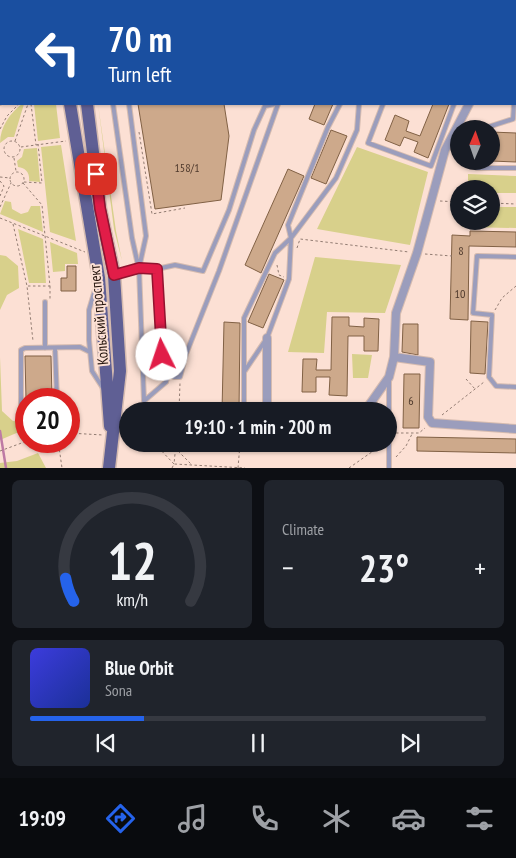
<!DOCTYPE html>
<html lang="en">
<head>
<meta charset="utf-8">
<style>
  body { margin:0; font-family:"PT Sans Narrow",sans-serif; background:#20242c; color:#f1f3f6; height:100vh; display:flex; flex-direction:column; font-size:19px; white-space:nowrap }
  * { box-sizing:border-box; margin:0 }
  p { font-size:16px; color:#9ea1a6 }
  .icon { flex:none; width:28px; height:28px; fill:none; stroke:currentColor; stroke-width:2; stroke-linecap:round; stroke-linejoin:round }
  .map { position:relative; height:468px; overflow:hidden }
  .details { display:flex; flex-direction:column; gap:12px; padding:12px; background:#0d0f14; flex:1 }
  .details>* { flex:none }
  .guide { position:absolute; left:0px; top:0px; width:516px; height:105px; box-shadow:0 1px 4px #0004; background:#1a4fa0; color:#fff; overflow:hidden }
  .needle { width:32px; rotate:2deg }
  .buttons { position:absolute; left:450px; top:120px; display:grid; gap:10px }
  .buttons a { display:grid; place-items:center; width:50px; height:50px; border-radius:50%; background:#171b24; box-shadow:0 1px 4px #0004; font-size:25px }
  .speed { position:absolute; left:15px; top:388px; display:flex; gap:10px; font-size:25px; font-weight:700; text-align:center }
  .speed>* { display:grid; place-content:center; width:65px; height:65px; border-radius:50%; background:#171b24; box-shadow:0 1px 4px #0004; line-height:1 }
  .speed .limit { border:8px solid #d22; background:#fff; color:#111 }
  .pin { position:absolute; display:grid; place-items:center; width:42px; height:42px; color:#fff; margin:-21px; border-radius:10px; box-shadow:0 2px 8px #0006 }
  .me { position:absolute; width:55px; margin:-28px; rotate:356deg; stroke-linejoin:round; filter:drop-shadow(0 0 4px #0008) }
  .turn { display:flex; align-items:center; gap:18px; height:105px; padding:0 25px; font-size:22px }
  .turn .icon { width:65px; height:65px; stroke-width:2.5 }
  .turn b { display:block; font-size:35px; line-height:42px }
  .big { font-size:38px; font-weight:700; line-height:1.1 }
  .details .widget { flex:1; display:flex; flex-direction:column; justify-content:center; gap:8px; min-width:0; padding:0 18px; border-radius:8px; background:#20242c }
  .details .dial { align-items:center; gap:0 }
  .dial svg { height:130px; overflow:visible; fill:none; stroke:#363941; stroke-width:7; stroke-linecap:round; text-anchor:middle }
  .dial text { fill:#f1f3f6; stroke:none }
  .song { display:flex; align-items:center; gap:15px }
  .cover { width:60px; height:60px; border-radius:8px; background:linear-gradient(135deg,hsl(240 70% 55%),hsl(230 70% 35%)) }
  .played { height:5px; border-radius:2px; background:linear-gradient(90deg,#2563eb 25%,#363941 25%) }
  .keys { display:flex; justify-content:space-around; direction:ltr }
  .heat { display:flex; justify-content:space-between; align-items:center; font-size:28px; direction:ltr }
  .details .tiles { flex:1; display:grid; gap:12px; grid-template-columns:1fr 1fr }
  .widget:last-child { grid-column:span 2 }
  .trip { position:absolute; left:119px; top:402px; width:278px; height:50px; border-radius:25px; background:#171b24; box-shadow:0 1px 4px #0004; font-weight:700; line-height:50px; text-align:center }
  .tab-bar { display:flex; height:80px; justify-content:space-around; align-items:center; background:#090b0e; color:#9ea1a6 }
  .tab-bar .icon { width:35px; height:35px }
  .tab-bar .current { color:#2563eb }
  .tab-bar b { font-size:22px; color:#f1f3f6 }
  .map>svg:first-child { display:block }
  .green { fill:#d8d08b }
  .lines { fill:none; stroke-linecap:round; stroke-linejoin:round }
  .stream { stroke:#be7aa4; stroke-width:2.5 }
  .building { fill:#cda98b; stroke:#816145 }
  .service-casing { stroke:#d5bbb0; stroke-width:6 }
  .minor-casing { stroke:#d5bbb0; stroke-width:10 }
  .tertiary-casing { stroke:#d5bbb0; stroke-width:12 }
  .primary-casing { stroke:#d5bbb0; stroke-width:15 }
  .path { stroke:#927c72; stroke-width:1; stroke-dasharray:2.5 2.5; stroke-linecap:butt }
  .service { stroke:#9b9dbc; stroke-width:4 }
  .minor { stroke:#9b9dbc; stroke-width:8 }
  .tertiary { stroke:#9b9dbc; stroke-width:10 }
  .primary { stroke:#5f5f94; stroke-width:12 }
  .route-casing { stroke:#92132f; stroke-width:12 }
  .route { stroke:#e11d48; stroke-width:9 }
  .labels { text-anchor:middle; stroke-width:4; stroke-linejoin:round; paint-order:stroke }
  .number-label { font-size:12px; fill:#4e392c }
  .street-label { font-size:15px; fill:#24140d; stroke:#fce0d4 }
</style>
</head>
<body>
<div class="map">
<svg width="516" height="468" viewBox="0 0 516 468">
  <rect width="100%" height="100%" fill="#fce0d4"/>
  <!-- green -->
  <path class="green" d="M22,104H24L14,137H8L0,143C0,127 10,113 22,104Z
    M34,104H56L60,138L38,141Z
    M98,104L116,231L122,261L114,229Z
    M61,145L76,241L50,232L41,147Z
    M357,147L428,172L410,245L317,229Z
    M37,148L40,182L29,181C30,173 26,168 18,167L17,161L22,157L24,149Z
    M468,174L516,176V193H491V189H468Z
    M5,201L11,202L12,209L21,214L28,212L31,206H40L43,232L0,214Z
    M491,207H516V228L462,227V221H491Z
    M18,229L43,239L46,283H29Z
    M50,242L77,253L78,264H65V271L53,272Z
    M0,255L6,256L18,266L19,288L7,295L0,310Z
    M315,257L401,265L385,313L327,312L324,353L288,352Z
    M352,354L372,355L368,378H353Z
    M0,357L2,411L13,421L26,422V429L0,440Z
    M38,453L46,468H0V463L17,461Z"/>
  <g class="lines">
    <!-- stream -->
    <path class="stream" d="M0,431L6,468"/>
  </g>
  <!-- building -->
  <path class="building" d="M138,104H224L229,136L221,200L155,209Z
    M315,104H333L324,125L309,119Z
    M433,104H449L428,158L414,152L418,142L404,137L400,146L385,140L395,115L409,121L406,131L420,136Z
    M331,130L347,136L326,184L311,178Z
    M491,132L516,133V162L491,161Z
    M288,169L304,176L261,273L245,265Z
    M470,231L516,232V247L469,246L468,320L450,319L452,235L470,236Z
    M67,266H76V291H61V278H67Z
    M269,274L284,280L263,328L248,322Z
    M332,317H349V326L364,327V318L379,319L378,351H364V336H348L347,396L329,395L330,377H316V392H302L303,359H317L316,370H331Z
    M471,321L488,322L485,374L470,373Z
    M224,322L240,323L239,411H222Z
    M403,324H418V355L402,352Z
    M25,356H51L52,399H26Z
    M404,374H420L419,428H403Z
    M417,437L516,439V453L417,451Z
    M311,444H361V451L311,449Z"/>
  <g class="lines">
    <defs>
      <path id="service" d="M105,0L106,1
        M226,0V1
        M325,1V0
        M374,1V0
        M417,1L418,0
        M480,1V0
        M515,94L516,81
        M0,103L1,102
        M113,104L132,238L138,265
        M129,104L146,236L139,268L144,401L166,382L168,373
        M383,104L368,143L431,166L454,104
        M482,129L513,119L514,104
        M477,161V168H516
        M516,257L477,256L473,313L492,315L489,377L496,386L516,387
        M157,269L175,265L203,271L229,210L254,130L265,106L274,104
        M117,274L139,268L157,269L163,370L174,377H180L186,354L219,271L278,104
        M95,290L89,310V340L92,371L103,388
        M45,348V302
        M55,348L57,399
        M244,372V318L275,253L291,238L288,225L328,127L340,104
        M244,409V372L267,338L289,279L291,238L336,178L357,130L359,104
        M26,410L21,405V350L25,348L80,347L90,352
        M389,468V379"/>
      <path id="minor" d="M515,48H516
        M267,338V407L365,411L389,377L394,357L396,313L417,253L445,150L469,104
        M394,357L430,362L428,417L432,423L516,429"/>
      <path id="tertiary" d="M43,1L50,0
        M0,9L1,8"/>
      <path id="primary" d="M54,0V1
        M73,0V1
        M70,104L99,278L110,426
        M87,104L100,209L114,275L120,371L109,468"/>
    </defs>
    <!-- service casing -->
    <use href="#service" class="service-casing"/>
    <!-- minor casing -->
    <use href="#minor" class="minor-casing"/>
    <!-- tertiary casing -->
    <use href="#tertiary" class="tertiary-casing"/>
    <!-- primary casing -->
    <use href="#primary" class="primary-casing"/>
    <!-- path -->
    <path class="path" d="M466,0L470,1
      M122,1L125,0
      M0,21L1,20
      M31,104L36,145
      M0,129L7,116L19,104
      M139,132L152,214L185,208
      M4 149a8 8 0 1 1 16 0a8 8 0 1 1-16 0Z
      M15,141L28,104
      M21,147L66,141
      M14,158L16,171
      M10 179a7 7 0 1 1 14 0a7 7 0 1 1-14 0Z
      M0,177L10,178
      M0,181L4,186L0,196
      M24,182L42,183L38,144
      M23,183L42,205L50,286H27
      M440,201L459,202
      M491,203L516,204
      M0,207L11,183
      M0,218L85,252
      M13,224L27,286L33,341
      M297,248L300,239L409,252
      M425,254L452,256
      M277,265L279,275L284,277
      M50,286V299
      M495,310L502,298L516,286
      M466,379L475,389
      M179,411L180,383
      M442,415L484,382
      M69,433L103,435
      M396,433H419L425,428
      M55,441L59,447L62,468
      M155,444L174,464L176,444
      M171,444L192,465
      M0,451L27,441
      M396,457L406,446L412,434
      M172,468L174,464L245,468
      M238,468L240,444
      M349,468L376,449L382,450"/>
    <!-- service -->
    <use href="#service" class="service"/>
    <!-- minor -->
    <use href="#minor" class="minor"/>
    <!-- tertiary -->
    <use href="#tertiary" class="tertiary"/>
    <!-- primary -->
    <use href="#primary" class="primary"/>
  </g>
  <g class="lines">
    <defs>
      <path id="route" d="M96,174L100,208L114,275L139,268L157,269L162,355"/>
    </defs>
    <!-- route casing -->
    <use href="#route" class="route-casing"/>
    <!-- route -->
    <use href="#route" class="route"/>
  </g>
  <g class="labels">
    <!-- number labels -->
    <g class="number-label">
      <text x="187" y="172">158/1</text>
      <text x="461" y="255">8</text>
      <text x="460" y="298">10</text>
      <text x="411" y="405">6</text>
    </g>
    <!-- street labels -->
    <g class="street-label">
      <text transform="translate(99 315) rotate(-95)" y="5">Кольский проспект</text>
    </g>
  </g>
</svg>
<div class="buttons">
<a><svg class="needle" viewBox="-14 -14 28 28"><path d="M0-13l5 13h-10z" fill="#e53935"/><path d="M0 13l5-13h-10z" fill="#9ea1a6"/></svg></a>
<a><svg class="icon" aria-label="layers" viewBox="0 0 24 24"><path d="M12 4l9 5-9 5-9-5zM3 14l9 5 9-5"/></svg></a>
</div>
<div class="speed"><div class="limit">20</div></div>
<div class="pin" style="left:96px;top:174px;background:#d93025"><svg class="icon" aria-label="arrive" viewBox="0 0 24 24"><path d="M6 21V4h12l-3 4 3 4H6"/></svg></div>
<svg class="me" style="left:162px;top:355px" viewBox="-20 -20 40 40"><circle r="19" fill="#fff"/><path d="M0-13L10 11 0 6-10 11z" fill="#e11d48"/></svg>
<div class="trip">19:10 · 1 min · 200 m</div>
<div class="guide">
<div class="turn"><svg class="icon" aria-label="left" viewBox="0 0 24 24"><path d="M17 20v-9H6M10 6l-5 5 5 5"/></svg><div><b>70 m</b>Turn left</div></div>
</div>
</div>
<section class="details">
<div class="tiles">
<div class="widget dial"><svg viewBox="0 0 100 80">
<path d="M14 69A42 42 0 1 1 86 69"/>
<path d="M14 69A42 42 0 0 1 9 55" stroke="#2563eb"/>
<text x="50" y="56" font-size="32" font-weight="700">12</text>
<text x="50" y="72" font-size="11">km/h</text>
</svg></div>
<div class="widget"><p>Climate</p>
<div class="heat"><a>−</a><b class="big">23°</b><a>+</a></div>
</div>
<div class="widget">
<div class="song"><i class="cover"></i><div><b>Blue Orbit</b><p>Sona</p></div></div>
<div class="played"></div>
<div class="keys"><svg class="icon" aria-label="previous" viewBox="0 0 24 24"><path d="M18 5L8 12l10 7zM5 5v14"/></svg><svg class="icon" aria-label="pause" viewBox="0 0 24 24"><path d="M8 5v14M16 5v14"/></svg><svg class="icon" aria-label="next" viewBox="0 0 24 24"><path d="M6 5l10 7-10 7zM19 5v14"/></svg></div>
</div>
</div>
</section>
<nav class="tab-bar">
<b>19:09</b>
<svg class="icon current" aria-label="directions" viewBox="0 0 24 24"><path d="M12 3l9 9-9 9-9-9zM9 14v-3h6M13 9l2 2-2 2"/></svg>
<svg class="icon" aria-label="music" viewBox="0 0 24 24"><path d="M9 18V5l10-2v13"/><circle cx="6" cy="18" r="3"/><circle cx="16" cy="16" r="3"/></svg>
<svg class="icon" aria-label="phone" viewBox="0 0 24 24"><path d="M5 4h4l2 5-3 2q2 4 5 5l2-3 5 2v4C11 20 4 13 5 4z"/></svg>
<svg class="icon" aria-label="climate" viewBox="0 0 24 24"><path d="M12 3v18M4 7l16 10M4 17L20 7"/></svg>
<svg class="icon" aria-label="car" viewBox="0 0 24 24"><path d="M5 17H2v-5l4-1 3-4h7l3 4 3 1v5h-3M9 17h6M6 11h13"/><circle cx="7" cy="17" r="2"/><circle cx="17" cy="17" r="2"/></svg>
<svg class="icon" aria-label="filters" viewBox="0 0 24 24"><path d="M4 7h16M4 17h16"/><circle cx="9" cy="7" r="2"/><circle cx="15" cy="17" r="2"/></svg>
</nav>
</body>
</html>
